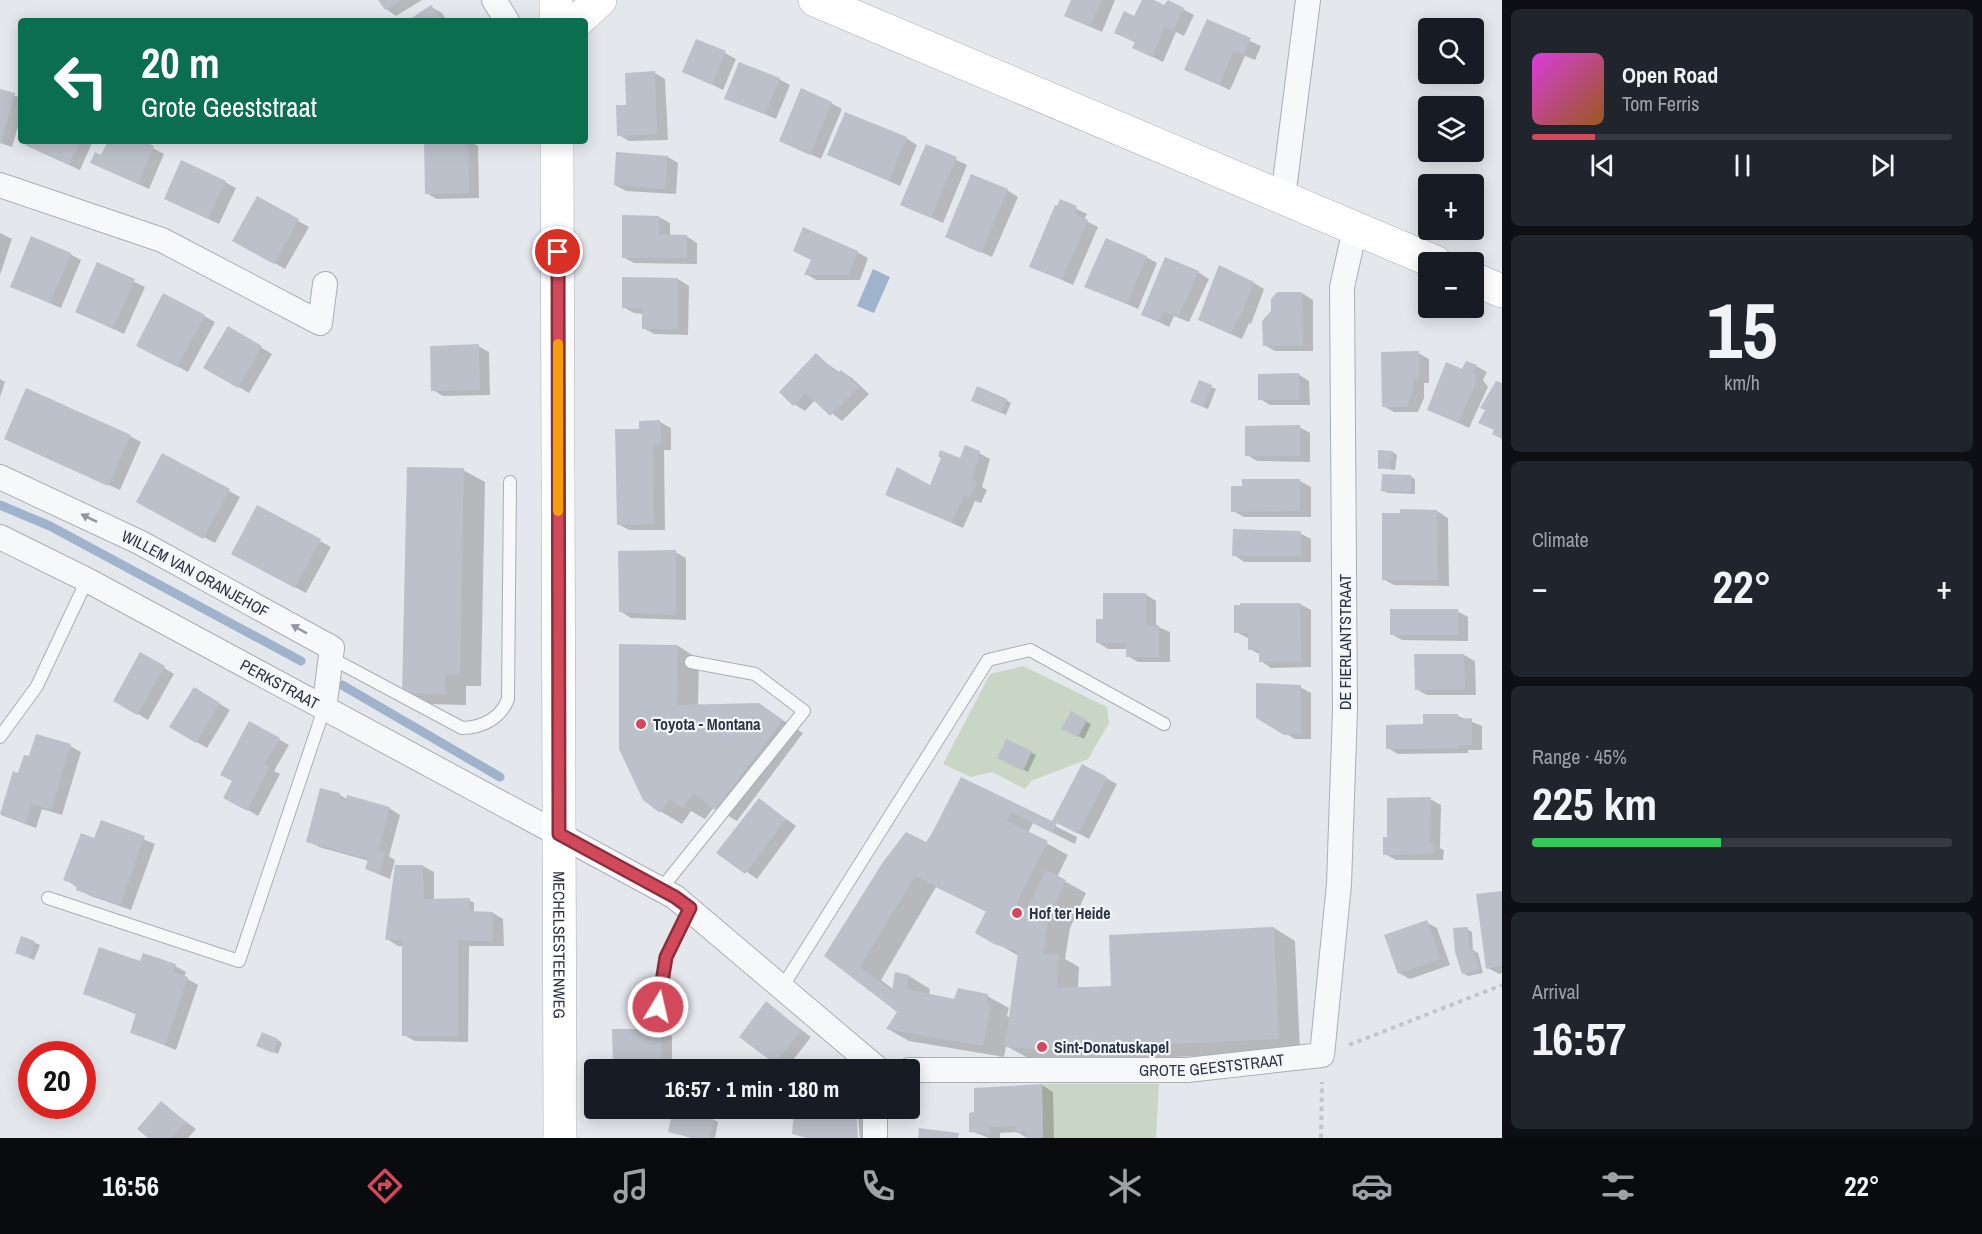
<!DOCTYPE html>
<html lang="en">
<head>
<meta charset="utf-8">
<style>
  body { margin:0; font-family:"Archivo Narrow",sans-serif; background:#20242c; color:#f1f3f6; height:100vh; display:flex; flex-direction:column; font-size:22px; white-space:nowrap }
  * { box-sizing:border-box; margin:0 }
  p { font-size:20px; color:#9ea1a6 }
  .icon { flex:none; width:33px; height:33px; fill:none; stroke:currentColor; stroke-width:2; stroke-linecap:round; stroke-linejoin:round }
  .map { position:relative; flex:1; overflow:hidden }
  .drawer { display:flex; flex-direction:column; gap:9px; padding:9px; background:#0d0f14; width:480px }
  .drawer>* { flex:none }
  .banner { position:absolute; left:18px; top:18px; width:570px; height:126px; border-radius:6px; box-shadow:0 3px 15px #0003; background:#0b6e4f; color:#fff; overflow:hidden }
  .controls { position:absolute; left:1418px; top:18px; display:grid; gap:12px }
  .controls a { display:grid; place-items:center; width:66px; height:66px; border-radius:6px; background:#171b24; box-shadow:0 3px 15px #0003; font-size:30px }
  .speed { position:absolute; left:18px; top:1041px; display:flex; gap:12px; font-size:30px; font-weight:700; text-align:center }
  .speed>* { display:grid; place-content:center; width:78px; height:78px; border-radius:50%; background:#171b24; box-shadow:0 3px 15px #0003; line-height:1 }
  .speed .limit { border:9px solid #d22; background:#fff; color:#111 }
  .pin { position:absolute; display:grid; place-items:center; width:51px; height:51px; color:#fff; margin:-26px; border:3px solid #fff; border-radius:50%; box-shadow:0 2px 6px #0007 }
  .me { position:absolute; width:66px; margin:-33px; rotate:9deg; stroke-linejoin:round; filter:drop-shadow(0 0 4px #0008) }
  .turn { display:flex; align-items:center; gap:21px; height:126px; padding:0 24px; font-size:27px }
  .turn .icon { width:78px; height:78px; stroke-width:2.5 }
  .turn b { display:block; font-size:42px; line-height:51px }
  .big { font-size:45px; font-weight:700; line-height:1.1 }
  .drawer .card { flex:1; display:flex; flex-direction:column; justify-content:center; gap:9px; min-width:0; padding:0 21px; border-radius:9px; background:#20242c }
  .drawer .dial { align-items:center; gap:0 }
  .dial b { font-size:78px; line-height:1 }
  .song { display:flex; align-items:center; gap:18px }
  .cover { width:72px; height:72px; border-radius:9px; background:linear-gradient(135deg,hsl(300 70% 55%),hsl(30 70% 35%)) }
  .played { height:6px; border-radius:3px; background:linear-gradient(90deg,#d1495b 15%,#363941 15%) }
  .keys { display:flex; justify-content:space-around; direction:ltr }
  .heat { display:flex; justify-content:space-between; align-items:center; font-size:33px; direction:ltr }
  .charge { height:9px; border-radius:4px; background:linear-gradient(90deg,#34c759 45%,#363941 0) }
  .trip { position:absolute; left:584px; top:1059px; width:336px; height:60px; border-radius:6px; background:#171b24; box-shadow:0 3px 15px #0003; font-weight:700; line-height:60px; text-align:center }
  .tabs { display:flex; height:96px; justify-content:space-around; align-items:center; background:#090b0e; color:#9ea1a6 }
  .tabs .icon { width:42px; height:42px }
  .tabs .current { color:#d1495b }
  .tabs b { font-size:27px; color:#f1f3f6 }
  main { display:flex; flex:1; min-height:0 }
  .map>svg:first-child { display:block }
  .green { fill:#c9d6c5 }
  .water { fill:#9fb4cc }
  .shadow { fill:#0003; fill-rule:evenodd }
  .lines { fill:none; stroke-linecap:round; stroke-linejoin:round }
  .stream { stroke:#9fb4cc; stroke-width:9 }
  .building { fill:#bbc0ca }
  .lane-casing { stroke:#a9aeb7; stroke-width:14 }
  .street-casing { stroke:#a9aeb7; stroke-width:26 }
  .secondary-casing { stroke:#a9aeb7; stroke-width:34 }
  .path { stroke:#c2c5cb; stroke-width:4; stroke-dasharray:4.5 4.5; stroke-linecap:butt }
  .lane { stroke:#f7f8fa; stroke-width:12 }
  .street { stroke:#f7f8fa; stroke-width:24 }
  .secondary { stroke:#fff; stroke-width:33 }
  .oneway { fill:#9196a0 }
  .route-casing { stroke:#882f3b; stroke-width:15 }
  .route { stroke:#d1495b; stroke-width:10 }
  .slow { stroke:#f59e0b; stroke-width:10 }
  .poi-dot { fill:#d1495b; stroke:#f4f6f9; stroke-width:2 }
  .labels { text-anchor:middle; stroke-width:4.5; stroke-linejoin:round; paint-order:stroke }
  .street-label { font-size:16px; fill:#2b3445; stroke:#f4f6f9 }
  .poi-label { font-size:16px; font-weight:bold; fill:#2b3445; stroke:#f4f6f9; text-anchor:start }
</style>
</head>
<body>
<main>
<div class="map">
<svg width="1502" height="1138" viewBox="0 0 1502 1138">
  <rect width="100%" height="100%" fill="#e4e7ec"/>
  <!-- green -->
  <path class="green" d="M1023,666L1107,707L1109,723L1088,759L1031,781L1025,789L992,772L971,777L943,764L990,674Z
    M1042,1084H1159L1156,1138H1043Z"/>
  <!-- water -->
  <path class="water" d="M873,269L890,277L874,313L857,306Z"/>
  <!-- shadow -->
  <path class="shadow" d="M380,0H422L396,16L386,9Z
    M1072,0H1115L1102,32L1066,16Z
    M1143,0L1165,7L1167,1L1194,15L1184,36L1176,32L1163,62L1145,53L1136,43L1126,38Z
    M431,7L442,13L447,21H410Z
    M1207,21L1261,46L1255,60L1245,56L1230,90L1186,70Z
    M725,53L736,59L723,90L693,75Z
    M655,73L665,79L668,140L629,141L619,135L627,106Z
    M779,79L790,85L776,119L726,98Z
    M0,90L21,98V116L12,147L0,143Z
    M831,103L842,109L821,159L781,141Z
    M906,138L917,145L900,186L829,155Z
    M29,141H93L80,170L38,151Z
    M109,141H139L164,154L149,189L92,163L102,157Z
    M426,141H470L478,146L479,198L437,199L426,193Z
    M927,146L967,165L943,223L902,204Z
    M668,157L678,163L676,194L626,191L615,185Z
    M225,182L236,188L219,224L176,204Z
    M1007,190L1018,197L992,257L947,236Z
    M258,198L309,227L285,269L234,240Z
    M1061,201L1087,214L1084,220L1098,227L1073,285L1031,266Z
    M624,217H659L670,223V236H686L697,243V264L634,263L623,257Z
    M0,233L12,239L0,275Z
    M857,252L868,258L860,280H816L806,274Z
    M70,254L81,260L61,308L12,287Z
    M1146,257L1157,263L1138,309L1086,286Z
    M97,264L145,287L124,334L77,311Z
    M1198,272L1209,279L1189,322L1174,316L1169,327L1143,314Z
    M678,279L689,286L688,335L654,334L643,328L644,314L634,313L623,307Z
    M1254,283L1264,289L1251,324L1249,323L1242,339L1210,325Z
    M1302,293L1313,300V351H1275L1264,345Z
    M204,316L215,322L188,372L148,351Z
    M228,328L272,354L249,393L205,367Z
    M478,346L489,352L490,395L443,396L433,390Z
    M1418,353L1429,359V383H1424V398L1418,412H1394L1383,406Z
    M816,355L840,373L841,371L852,378L869,394L842,421L815,400L805,411L794,404Z
    M1476,366L1487,372L1483,380L1488,387L1469,428L1429,409L1463,371Z
    M1298,374L1309,381L1310,405H1270L1260,399Z
    M0,379L5,382L0,397Z
    M1211,387L1216,389L1208,409L1196,404Z
    M1006,400L1011,403L1006,415L978,403Z
    M660,422L671,428V450H664L665,530H629L618,524L641,431Z
    M1299,427L1310,433V462L1257,461L1247,455Z
    M130,436L141,442L120,490L16,444Z
    M1393,452L1397,455L1395,470L1380,468Z
    M979,453L990,459L982,487L987,490L981,503L975,501L963,528L887,494L931,487L943,457L961,460Z
    M162,455L240,497L215,543L148,508Z
    M463,470L485,482L481,686H466V705L425,704L404,692Z
    M1410,476L1415,479V494L1388,493L1383,491Z
    M1300,481L1311,487V517H1244L1233,511Z
    M257,507L331,547L306,593L243,559Z
    M1437,511L1448,518L1449,586L1394,585L1383,579Z
    M1300,533L1311,539V562H1244L1234,555Z
    M675,552L686,558V620L631,618L620,611Z
    M1145,594L1156,601V626L1170,632V662H1138L1128,656V649H1108L1097,642L1104,620Z
    M1300,604L1311,610V667L1271,668L1261,661V655L1250,649V639L1236,632Z
    M1457,611L1468,617V641L1402,640L1391,634Z
    M678,646L699,659L698,706L759,705L803,733L737,821L714,807L705,819L691,811L682,824L660,811Z
    M141,654L174,674L148,720L115,700Z
    M1464,655L1475,661L1476,695H1427L1416,689Z
    M1300,687L1311,693V739H1295L1258,717Z
    M195,689L230,710L207,748L171,727Z
    M1071,713L1091,724L1084,739L1063,728Z
    M1458,716L1482,726V750H1468V753L1398,754L1388,748L1425,725Z
    M250,723L289,745L274,771L280,774L258,816L225,797L234,781Z
    M1007,741L1036,755L1028,772L1004,760Z
    M70,746L81,752L62,815L42,809L36,828L1,815L14,773L19,775L30,758Z
    M1106,778L1117,784L1089,839L1065,826Z
    M962,779L1077,837L1075,844L1033,823L1028,833L1068,855L1057,877L1086,893L1070,928L1065,959L1079,967L1078,989L1113,988L1274,928L1295,941L1300,1051L1073,1062L1028,1058L1006,1046L1004,1057L909,1041L888,1029L899,1012L826,956L926,844ZM936,887L987,912L977,932L1019,956L1010,1018L1007,1016L1009,1008L987,996L955,1001L929,995L930,989L909,976L894,990L881,980Z
    M340,795L348,800L389,808L400,815L389,856L395,860L390,879L366,869L369,861L319,847L308,841Z
    M1430,799L1441,805L1440,848L1444,850L1443,860H1396L1385,854L1389,838Z
    M759,800L796,826L757,879L718,852Z
    M102,822L155,844L131,910L88,895L65,879L95,840Z
    M423,866L434,872V900H469L474,903V913H493L503,919L504,946H469L468,1042L415,1041L404,1035V946H398L387,939Z
    M1502,892V973L1499,974L1488,968Z
    M1426,922L1437,928L1450,965L1410,979L1399,973Z
    M1467,929L1472,932L1473,950L1478,953L1483,973L1468,976L1463,973Z
    M22,938L40,945L34,960L17,953Z
    M140,963L175,966L186,972L184,977L198,985L176,1050L132,1032L138,1015L85,994Z
    M766,1003L811,1037L786,1069L775,1063Z
    M661,1030L672,1036V1070H596L614,1065V1031Z
    M278,1040L282,1043L278,1054L263,1048Z
    M709,1067L722,1070H708Z
    M1042,1085L1053,1092L1054,1138H1027L1017,1132L1000,1133V1138H989L971,1131Z
    M161,1103L196,1129L188,1138H151Z
    M627,1108H662V1111H632Z
    M857,1108H866L868,1138H860Z
    M714,1120L718,1122L715,1138H691L670,1131Z"/>
  <g class="lines">
    <!-- stream -->
    <path class="stream" d="M0,505L50,526L301,661
      M342,685L500,777"/>
  </g>
  <!-- building -->
  <path class="building" d="M378,0H402L385,10Z
    M1071,0H1102L1090,27L1064,16Z
    M1142,0H1154L1164,5L1168,0L1184,8L1173,31L1165,27L1152,57L1132,48L1135,42L1114,33L1124,11L1134,16Z
    M431,5L442,21H407Z
    M1207,19L1251,38L1244,55L1234,51L1219,85L1184,70Z
    M696,39L726,51L712,85L682,72Z
    M739,62L780,78L765,114L724,99Z
    M655,71L657,134L617,136L616,105H626L625,73Z
    M801,88L832,102L810,155L779,141Z
    M0,89L15,93L1,142H0Z
    M845,112L907,137L889,181L827,155Z
    M27,141H80L69,165L25,145Z
    M108,141H142L154,146L138,184L90,163L95,152L101,155Z
    M424,141H468L469,193L425,194Z
    M926,144L957,157L931,218L900,205Z
    M616,152L668,156L665,189L614,185Z
    M181,160L226,181L208,219L164,199Z
    M971,174L1008,189L981,253L945,237Z
    M257,196L299,219L274,264L232,241Z
    M1060,199L1077,206L1074,213L1088,220L1062,280L1029,267L1055,205L1057,206Z
    M622,215L659,216V234L687,235V258H622Z
    M803,227L858,251L849,275H804L811,260L793,251Z
    M31,236L71,253L50,303L10,287Z
    M1106,238L1147,256L1127,304L1084,287Z
    M1165,257L1199,271L1178,317L1163,311L1158,322L1141,315Z
    M97,262L135,279L113,329L75,312Z
    M1219,265L1254,282L1240,319L1238,318L1231,334L1198,320Z
    M622,277L678,278V329H642V308H622Z
    M1277,292H1302L1303,346H1263L1262,321L1271,311V299Z
    M163,293L205,315L177,367L136,346Z
    M228,326L262,346L238,388L203,368Z
    M479,344L480,390L431,391L430,346Z
    M1419,351V378H1413V392L1407,407H1382L1381,352Z
    M816,353L837,373L841,370L859,387L830,416L806,393L793,406L779,392Z
    M1466,361L1477,365L1473,373L1477,375L1475,379L1477,380L1458,423L1427,410L1446,362L1462,369Z
    M1299,373V400H1258V374Z
    M1199,380L1212,385L1203,407L1190,402Z
    M1496,381L1502,383V439L1492,434L1494,430L1478,423L1485,410L1480,408Z
    M977,386L1007,399L1001,413L971,401Z
    M26,388L131,435L108,486L4,439Z
    M660,420L661,444L653,445L654,524L617,525L615,429H639V421Z
    M1300,425V456H1245V426Z
    M965,445L980,451L972,480L977,482L970,498L964,496L952,523L885,495L897,467L930,485L941,458L938,456L940,450L960,458Z
    M1378,450L1393,451L1390,468L1378,469Z
    M162,453L230,489L203,539L136,502Z
    M407,467L464,468L460,674H445V694L402,693Z
    M1382,474L1411,475V492L1381,491Z
    M1242,479H1300V511L1231,512V486H1242Z
    M257,505L321,539L295,588L231,554Z
    M1400,509L1437,510L1438,580H1382V513H1400Z
    M1233,529L1301,531V556H1232Z
    M676,550V615L619,612L618,551Z
    M1103,593H1146V625H1159V657H1126V643H1096V619H1103Z
    M1240,603H1300L1301,662H1259V650H1248V633H1234V605H1240Z
    M1390,609H1458V635H1390Z
    M619,644L678,645L677,705L759,703L783,720L715,810L693,793L683,808L670,799L660,813L643,800L619,749Z
    M140,652L165,666L137,715L113,701Z
    M1414,654H1464L1465,690H1415Z
    M1256,683L1301,685V734L1284,735L1256,718Z
    M194,687L220,703L196,743L169,727Z
    M1071,711L1087,720L1078,737L1061,729Z
    M1423,714H1458V719L1472,718V745H1458V748L1386,749V725L1423,724Z
    M249,721L280,738L264,764L270,767L247,811L223,798L232,781L220,775Z
    M36,734L71,744L51,810L31,804L26,823L0,814L13,771L18,773L24,755L29,756Z
    M1006,739L1032,751L1023,771L997,758Z
    M1082,764L1107,777L1078,834L1057,823L1053,833L1011,812L1007,821L1048,841L1016,904L1027,909L1046,870L1066,880L1049,916L1043,954H1058L1057,988L1111,986L1109,935L1274,927L1279,1039L1050,1050L1005,1047L1018,952L994,944L975,933L986,911L915,876L860,967L892,991L895,972L909,975L907,989L954,999L958,988L988,994L986,1004L991,1005L983,1046L886,1029L897,1012L824,956L883,862L906,832L926,842L931,835L961,777L1052,821Z
    M320,788L340,793L339,798L346,800L347,795L390,807L378,851L385,852L379,874L365,869L368,859L306,842Z
    M1431,797L1430,843H1433V854L1383,855V837H1387V798Z
    M759,798L786,819L745,874L716,853Z
    M101,820L145,836L120,905L76,890L77,885L63,880L81,833L94,838Z
    M395,865H423L424,899L470,898V911L493,912V941L458,940V1036H402V940H385Z
    M1502,891V965L1486,969L1476,894Z
    M1427,920L1440,959L1398,974L1384,935Z
    M1468,927L1469,950L1473,949L1479,970L1462,974L1455,952L1453,928Z
    M21,936L35,941L29,958L15,953Z
    M99,947L140,961L143,953L176,964L173,972L188,977L165,1045L130,1033L136,1013L83,994Z
    M766,1001L801,1030L775,1064L739,1037Z
    M612,1029H661L662,1070H595L598,1064H613Z
    M262,1032L278,1039L273,1053L256,1046Z
    M1042,1084L1043,1138H1026V1132L1016,1133V1126L990,1127V1134L969,1132V1113L974,1112V1088Z
    M161,1101L186,1122L172,1138H148L137,1129Z
    M790,1108H856L858,1138H807L792,1134L794,1111Z
    M673,1109L714,1118L710,1138H693L668,1132Z
    M919,1128L959,1133L958,1138H918Z"/>
  <g class="lines">
    <defs>
      <path id="lane" d="M331,658L462,728C482,728 501,718 508,699L510,482
        M0,737L37,686L87,580
        M661,889L804,711L755,674L691,662
        M48,898L239,961L324,709
        M783,986L988,660L1030,650L1164,724
        M658,1007L666,957L690,908"/>
      <g id="street">
        <path d="M494,0L507,21"/>
        <path d="M0,185L162,240L320,323L325,284"/>
        <path d="M1283,198L1308,0"/>
        <path id="s1" d="M0,477L141,543L332,648L324,709"/>
        <path id="s2" d="M0,537L87,580L675,897L879,1070"/>
        <path id="s3" d="M909,1070H1187L1322,1055L1339,884L1345,710L1342,287L1355,229"/>
        <path d="M875,1138V1108"/>
      </g>
      <g id="secondary">
        <path d="M556,0V21"/>
        <path d="M815,0L1435,262"/>
        <path d="M577,21L600,0"/>
        <path id="s4" d="M557,141L560,1138"/>
        <path d="M1473,279L1502,291"/>
      </g>
    </defs>
    <!-- lane casing -->
    <use href="#lane" class="lane-casing"/>
    <!-- street casing -->
    <use href="#street" class="street-casing"/>
    <!-- secondary casing -->
    <use href="#secondary" class="secondary-casing"/>
    <!-- path -->
    <path class="path" d="M1349,1045L1502,985
      M1321,1138L1322,1082"/>
    <!-- lane -->
    <use href="#lane" class="lane"/>
    <!-- street -->
    <use href="#street" class="street"/>
    <!-- secondary -->
    <use href="#secondary" class="secondary"/>
  </g>
  <!-- one-way arrows -->
  <defs><path id="oneway-solid" d="M-6-.8H1V-3.2L6.5 0L1 3.2V.8H-6Z" transform="scale(1.5)"/></defs>
  <g class="oneway">
    <use href="#oneway-solid" transform="translate(89 518) rotate(-154)"/>
    <use href="#oneway-solid" transform="translate(299 629) rotate(-151)"/>
  </g>
  <g class="lines">
    <defs>
      <path id="route" d="M558,252L559,834L675,897L690,908L666,957L658,1007"/>
    </defs>
    <!-- route casing -->
    <use href="#route" class="route-casing"/>
    <!-- route -->
    <use href="#route" class="route"/>
    <!-- slow -->
    <path class="slow" d="M558,344V511"/>
  </g>
  <!-- markers -->
  <g class="poi-dot">
    <circle cx="641" cy="724" r="6"/>
    <circle cx="1017" cy="913" r="6"/>
    <circle cx="1042" cy="1047" r="6"/>
  </g>
  <g class="labels">
    <!-- street labels -->
    <g class="street-label">
      <text dy="6" stroke="none"><textPath href="#s1" startOffset="218">WILLEM VAN ORANJEHOF</textPath></text>
      <text transform="translate(1345 642) rotate(-90)" y="6">DE FIERLANTSTRAAT</text>
      <text dy="6" stroke="none"><textPath href="#s2" startOffset="316">PERKSTRAAT</textPath></text>
      <text dy="6" stroke="none"><textPath href="#s4" startOffset="804">MECHELSESTEENWEG</textPath></text>
      <text dy="6" stroke="none"><textPath href="#s3" startOffset="303">GROTE GEESTSTRAAT</textPath></text>
    </g>
    <!-- poi labels -->
    <g class="poi-label">
      <text x="653" y="730">Toyota - Montana</text>
      <text x="1029" y="919">Hof ter Heide</text>
      <text x="1054" y="1053">Sint-Donatuskapel</text>
    </g>
  </g>
</svg>
<div class="controls">
<a><svg class="icon" aria-label="search" viewBox="0 0 24 24"><circle cx="10" cy="10" r="6"/><path d="M15 15l6 6"/></svg></a>
<a><svg class="icon" aria-label="layers" viewBox="0 0 24 24"><path d="M12 4l9 5-9 5-9-5zM3 14l9 5 9-5"/></svg></a>
<a>+</a>
<a>−</a>
</div>
<div class="speed"><div class="limit">20</div></div>
<div class="pin" style="left:558px;top:252px;background:#d93025"><svg class="icon" aria-label="arrive" viewBox="0 0 24 24"><path d="M6 21V4h12l-3 4 3 4H6"/></svg></div>
<svg class="me" style="left:658px;top:1007px" viewBox="-20 -20 40 40"><circle r="17" fill="#d1495b" stroke="#fff" stroke-width="3"/><path d="M0-11L8 9 0 5-8 9z" fill="#fff"/></svg>
<div class="trip">16:57 · 1 min · 180 m</div>
<div class="banner">
<div class="turn"><svg class="icon" aria-label="left" viewBox="0 0 24 24"><path d="M17 20v-9H6M10 6l-5 5 5 5"/></svg><div><b>20 m</b>Grote Geeststraat</div></div>
</div>
</div>
<section class="drawer">
<div class="card">
<div class="song"><i class="cover"></i><div><b>Open Road</b><p>Tom Ferris</p></div></div>
<div class="played"></div>
<div class="keys"><svg class="icon" aria-label="previous" viewBox="0 0 24 24"><path d="M18 5L8 12l10 7zM5 5v14"/></svg><svg class="icon" aria-label="pause" viewBox="0 0 24 24"><path d="M8 5v14M16 5v14"/></svg><svg class="icon" aria-label="next" viewBox="0 0 24 24"><path d="M6 5l10 7-10 7zM19 5v14"/></svg></div>
</div>
<div class="card dial"><b>15</b><p>km/h</p></div>
<div class="card"><p>Climate</p>
<div class="heat"><a>−</a><b class="big">22°</b><a>+</a></div>
</div>
<div class="card"><p>Range · 45%</p><b class="big">225 km</b><div class="charge"></div></div>
<div class="card"><p>Arrival</p><b class="big">16:57</b></div>
</section>
</main>
<nav class="tabs">
<b>16:56</b>
<svg class="icon current" aria-label="directions" viewBox="0 0 24 24"><path d="M12 3l9 9-9 9-9-9zM9 14v-3h6M13 9l2 2-2 2"/></svg>
<svg class="icon" aria-label="music" viewBox="0 0 24 24"><path d="M9 18V5l10-2v13"/><circle cx="6" cy="18" r="3"/><circle cx="16" cy="16" r="3"/></svg>
<svg class="icon" aria-label="phone" viewBox="0 0 24 24"><path d="M5 4h4l2 5-3 2q2 4 5 5l2-3 5 2v4C11 20 4 13 5 4z"/></svg>
<svg class="icon" aria-label="climate" viewBox="0 0 24 24"><path d="M12 3v18M4 7l16 10M4 17L20 7"/></svg>
<svg class="icon" aria-label="car" viewBox="0 0 24 24"><path d="M5 17H2v-5l4-1 3-4h7l3 4 3 1v5h-3M9 17h6M6 11h13"/><circle cx="7" cy="17" r="2"/><circle cx="17" cy="17" r="2"/></svg>
<svg class="icon" aria-label="filters" viewBox="0 0 24 24"><path d="M4 7h16M4 17h16"/><circle cx="9" cy="7" r="2"/><circle cx="15" cy="17" r="2"/></svg>
<b>22°</b>
</nav>
</body>
</html>
